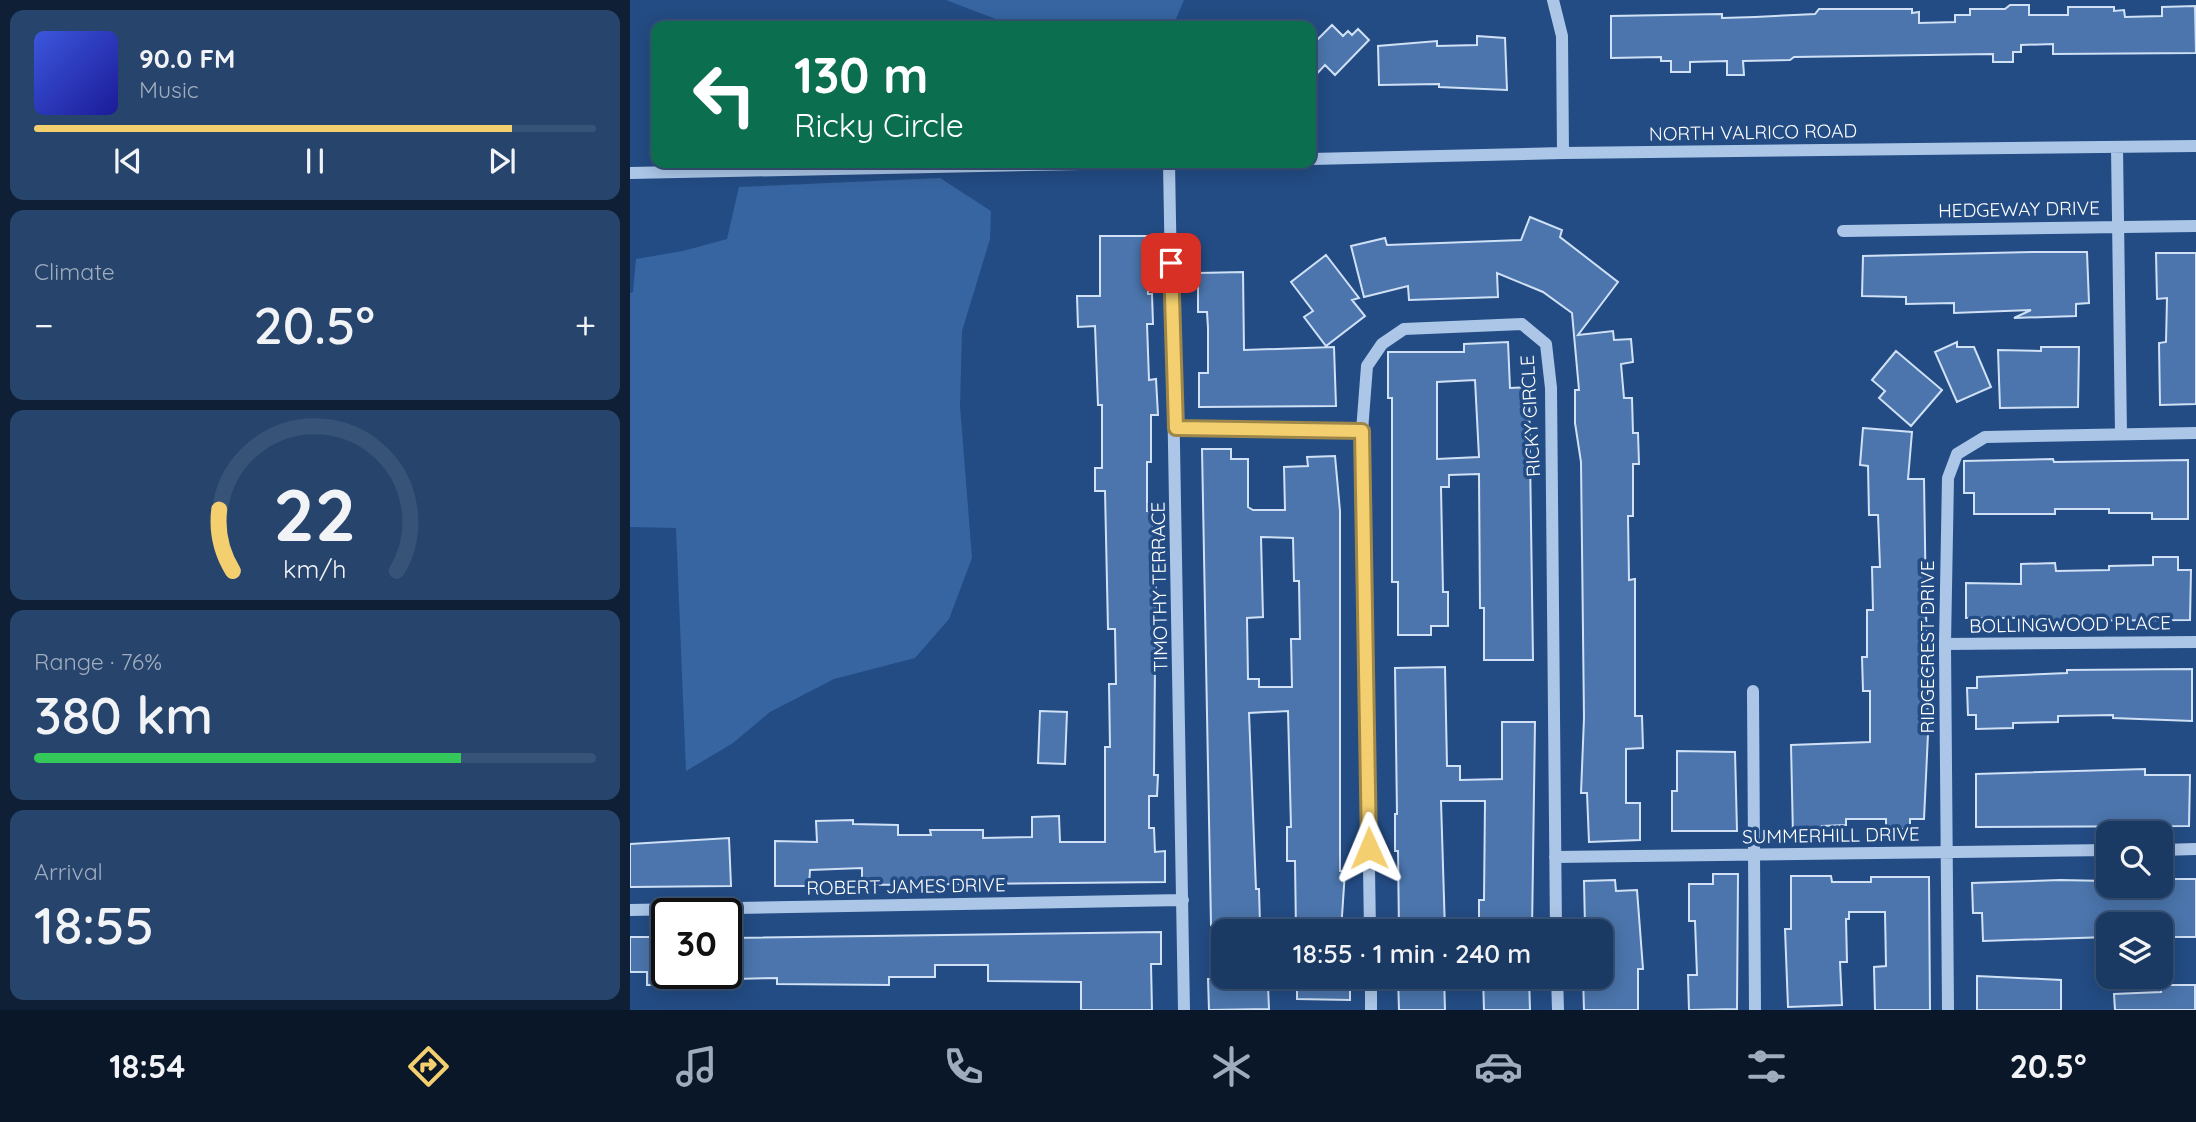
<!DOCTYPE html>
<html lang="en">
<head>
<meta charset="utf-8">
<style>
  body { margin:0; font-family:Quicksand,sans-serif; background:#27446c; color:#f1f3f6; height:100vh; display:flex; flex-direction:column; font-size:26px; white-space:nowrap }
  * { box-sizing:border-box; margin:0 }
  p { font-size:23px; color:#9facbe }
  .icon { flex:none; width:38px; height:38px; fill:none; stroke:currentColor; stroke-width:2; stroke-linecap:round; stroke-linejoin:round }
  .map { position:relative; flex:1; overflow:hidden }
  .panel { display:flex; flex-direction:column; gap:10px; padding:10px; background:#0e1f36; width:630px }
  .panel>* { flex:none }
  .banner { position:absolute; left:21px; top:21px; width:665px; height:147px; border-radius:14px; box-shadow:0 4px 18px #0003,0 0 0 2px #385378; background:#0b6e4f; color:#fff; overflow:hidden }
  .controls { position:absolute; left:1466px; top:821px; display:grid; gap:14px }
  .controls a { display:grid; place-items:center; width:77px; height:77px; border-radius:14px; background:#1a3963; box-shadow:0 4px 18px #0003,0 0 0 2px #385378; font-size:35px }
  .speed { position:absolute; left:21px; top:898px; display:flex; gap:14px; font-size:35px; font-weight:700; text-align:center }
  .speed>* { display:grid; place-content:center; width:91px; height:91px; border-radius:50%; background:#1a3963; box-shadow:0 4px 18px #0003,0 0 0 2px #385378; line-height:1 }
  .speed .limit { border:4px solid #111; border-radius:10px; background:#fff; color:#111 }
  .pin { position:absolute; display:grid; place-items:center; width:60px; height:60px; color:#fff; margin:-30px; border-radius:14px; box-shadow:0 4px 10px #0006 }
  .me { position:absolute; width:77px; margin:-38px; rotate:359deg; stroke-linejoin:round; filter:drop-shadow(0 0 5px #0008) }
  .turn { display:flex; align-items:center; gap:24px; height:147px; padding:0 28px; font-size:32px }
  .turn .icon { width:91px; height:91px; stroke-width:2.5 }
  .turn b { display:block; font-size:49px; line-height:60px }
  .big { font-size:52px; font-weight:600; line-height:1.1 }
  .panel .card { flex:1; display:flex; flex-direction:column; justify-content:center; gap:10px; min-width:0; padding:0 24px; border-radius:14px; background:#27446c }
  .panel .dial { align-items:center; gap:0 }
  .dial svg { height:182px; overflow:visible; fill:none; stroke:#385378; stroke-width:7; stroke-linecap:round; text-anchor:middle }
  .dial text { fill:#f1f3f6; stroke:none }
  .song { display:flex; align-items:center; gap:21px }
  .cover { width:84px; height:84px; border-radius:10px; background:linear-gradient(135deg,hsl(230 70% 55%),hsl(240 70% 35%)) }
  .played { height:7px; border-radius:4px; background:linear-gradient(90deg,#f3cf6f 85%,#385378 85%) }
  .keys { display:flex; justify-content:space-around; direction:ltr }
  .heat { display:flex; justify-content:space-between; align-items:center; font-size:38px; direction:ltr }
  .charge { height:10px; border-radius:5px; background:linear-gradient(90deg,#34c759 76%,#385378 0) }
  .trip { position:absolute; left:581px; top:919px; width:402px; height:70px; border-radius:14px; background:#1a3963; box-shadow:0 4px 18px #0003,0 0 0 2px #385378; font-weight:600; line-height:70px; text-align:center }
  .tab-bar { display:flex; height:112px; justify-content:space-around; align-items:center; background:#0a1728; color:#9facbe }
  .tab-bar .icon { width:49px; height:49px }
  .tab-bar .on { color:#f3cf6f }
  .tab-bar b { font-size:32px; color:#f1f3f6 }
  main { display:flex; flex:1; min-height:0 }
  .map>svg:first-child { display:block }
  .green { fill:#3765a1 }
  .building { fill:#4b75ac; stroke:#d0e1f6; stroke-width:2; fill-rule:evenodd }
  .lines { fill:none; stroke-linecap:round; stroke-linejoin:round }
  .minor { stroke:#acc6e8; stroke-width:12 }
  .route-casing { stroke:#9e8748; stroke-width:18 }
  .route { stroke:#f3cf6f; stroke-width:12 }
  .labels { text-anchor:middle; stroke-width:7; stroke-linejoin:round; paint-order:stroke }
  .street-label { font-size:19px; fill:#fff; stroke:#234c84 }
</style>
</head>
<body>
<main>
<section class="panel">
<div class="card">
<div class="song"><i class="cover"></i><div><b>90.0 FM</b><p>Music</p></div></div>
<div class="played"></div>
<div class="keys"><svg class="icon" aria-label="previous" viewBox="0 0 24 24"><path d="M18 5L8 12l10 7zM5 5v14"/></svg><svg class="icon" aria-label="pause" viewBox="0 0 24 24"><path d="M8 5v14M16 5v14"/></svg><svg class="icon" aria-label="next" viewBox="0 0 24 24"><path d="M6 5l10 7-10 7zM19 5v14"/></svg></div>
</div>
<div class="card"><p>Climate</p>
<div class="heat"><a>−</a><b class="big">20.5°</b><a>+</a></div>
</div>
<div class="card dial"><svg viewBox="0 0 100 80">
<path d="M14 69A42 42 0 1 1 86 69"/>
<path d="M14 69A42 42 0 0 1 8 42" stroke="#f3cf6f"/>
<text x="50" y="56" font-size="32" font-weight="700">22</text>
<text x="50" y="72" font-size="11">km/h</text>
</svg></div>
<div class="card"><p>Range · 76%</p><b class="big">380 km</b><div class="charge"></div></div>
<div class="card"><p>Arrival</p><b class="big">18:55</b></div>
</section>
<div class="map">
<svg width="1566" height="1010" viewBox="0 0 1566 1010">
  <rect width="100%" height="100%" fill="#234c84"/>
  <!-- green -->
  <path class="green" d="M316,0H554L543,26H384Z
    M310,178L361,211L360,239L332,331L330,406L342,558L319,619L285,658L204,679L140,712L103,743L56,771L46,528L0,527V293L3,292L6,259L53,251L97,239L109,187Z"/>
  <!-- building -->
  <path class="building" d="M1380,5H1399V15H1438V7H1484V11L1494,10L1495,17L1532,16V7L1565,6L1566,53L1423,54V44L1391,45V52H1383V62H1363V54L1164,57L1160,60L1113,61L1114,75H1097V61L1060,62V72H1041V61H1031V57L981,58V16L1092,14V18L1125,17L1185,14L1189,9H1282V13L1289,12V23L1325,22V15H1340V9H1375Z
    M702,25L713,36L718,31L722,35L728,29L739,40L705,75L695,65L681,80V46Z
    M847,36L875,38L877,90L809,87V84L749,85L748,46L807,41V46L847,45Z
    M900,217L932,230L930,237L988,282L948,335L983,331L984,340L1001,339L1003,362L991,364L994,398H1002L1003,433H1008L1009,464H1003V516H998L999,580L1005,579V716H1012L1013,748L996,749V803H1010V840L959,842L957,793H951L954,718L951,462L945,423V390H949L942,313L913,292L867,273L868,297L779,300L778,286L734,297L721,246L755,238L757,245L891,240Z
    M470,236H518V294H522L523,324H517L519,380L526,379L528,415H521V462H517V511H522L526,553L524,775H528L527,796H519V828H524L525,852L535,851V882L232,885V868L180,870L179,886H145V841L187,842L186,821L223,820V824L268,825V835H301L300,830H353V838L402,837V817L429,816L430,842H475V747H480L479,684H486L485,629H478L475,491H465V468H472V405H468L465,326L448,327L447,296H470Z
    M1402,252H1457L1459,303L1446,304V316L1384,318L1401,310L1324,313V303L1276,304V297L1232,296L1233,256Z
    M1526,253H1566V404L1530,405L1529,343L1536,342L1537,298L1527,299Z
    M696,255L729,298L722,300L735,316L696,346L674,317L683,311L661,282Z
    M613,272L614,350L704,347L706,406L569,407V373H578V328L577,312H568V273Z
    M878,342L880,388L899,387L903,660H854V608H850L849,474L819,475V487H811L813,592H818V626H801V635H768V582H762V398H758V352H834V344ZM845,380L849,457L807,459V382Z
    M1327,342V347H1344L1361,387L1327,402L1305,352Z
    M1411,347H1449L1448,407L1370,408L1368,350L1411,351Z
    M1266,351L1312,390L1281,426L1249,398L1255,391L1242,380Z
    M1233,428L1282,432L1278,479H1294L1298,734L1294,819H1280V829H1256V819H1216V825L1192,826V835L1163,836L1161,745L1240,742V691H1233L1232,657H1237V610H1243L1242,567H1250L1248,515H1239L1238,466L1230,465Z
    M572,449H601V459H618V507L623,510H655L654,467L678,466L677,457L705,456L710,511V871H715L711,931H666L665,861H657V827H661L658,711L619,713L626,889H629L630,924L581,925ZM631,537L663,538L664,581H669L670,639H661L662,687H629V679H618L617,618L633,617Z
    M1423,459L1424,462L1558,460V519H1522V513H1479V509H1425V514H1344V493H1334V461Z
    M1523,557H1548V570H1561L1560,620L1393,621V618H1336V583L1391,584V564L1425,563L1426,571L1479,570V566L1523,565Z
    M815,667L817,766H830V780L872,779V722H905L902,931H849V900H854L855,801H811L815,931H769L768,851H765V814H767L765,668Z
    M1562,669V721L1483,718V715L1428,716V722L1383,723V728L1346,729V715H1338L1337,688H1347V677L1437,673V670Z
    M410,711L437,712L435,764L408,763Z
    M1047,751L1105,752L1107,831H1042V791H1047Z
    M1515,769V775H1560L1559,826L1346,827V774Z
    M99,838L101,886L0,887V844Z
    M1083,874H1108L1107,1009L1059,1010L1058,975H1067L1065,921H1059V884H1083Z
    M1161,876H1201L1202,882H1241V877H1299L1300,1010H1245L1244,967L1256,966L1255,912H1219V919H1216L1217,962H1210L1212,1005L1158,1007L1155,929H1161Z
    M1532,879H1566V937H1534L1533,918L1478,917V937L1353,941L1352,913H1343L1342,883L1430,880L1477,881V886H1532Z
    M985,880L986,891L1007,890L1013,969H1008V1010H954L953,976H971V926H955L954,881Z
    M531,932V964H521L522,1010H451V982L358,981V965H305V977H259V985L147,984V978L104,979L102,938Z
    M0,937H37V985H17V972H0Z
    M667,976H720V1000L667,999Z
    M768,976H814L815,1010H769Z
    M853,976H899L900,1010H854Z
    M1347,976L1431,980V1010H1347Z
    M624,977V986L638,985L639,1009L579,1010L578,979Z
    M1531,985H1565V1010H1485L1484,994L1531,992Z"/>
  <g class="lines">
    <!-- minor -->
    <path class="minor" d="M923,0L932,36L933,153
      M1487,148L1491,434
      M681,159L933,153L1566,146
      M539,163L554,1010
      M0,173L503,163
      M1213,231L1566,226
      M546,428L732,431
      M1315,644L1566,642
      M1123,691L1125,1010
      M1531,850L1566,849
      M925,857L1479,850
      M0,910L553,900
      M740,931L732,431L737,366L752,344L774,329L892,324L916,344L921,388L926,931
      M741,976V1010
      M927,976L928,1010
      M1318,1010L1315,644L1318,478L1327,454L1355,437L1566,433"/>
  </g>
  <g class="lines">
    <defs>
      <path id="route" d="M541,263L546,428L732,431L739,848"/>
    </defs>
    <!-- route casing -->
    <use href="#route" class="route-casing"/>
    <!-- route -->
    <use href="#route" class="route"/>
  </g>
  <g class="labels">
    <!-- street labels -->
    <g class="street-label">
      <text transform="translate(1123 132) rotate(-1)" y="7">NORTH VALRICO ROAD</text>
      <text transform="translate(1389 209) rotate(-1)" y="7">HEDGEWAY DRIVE</text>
      <text transform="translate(900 416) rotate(-93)" y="7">RICKY CIRCLE</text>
      <text transform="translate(529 587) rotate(-91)" y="7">TIMOTHY TERRACE</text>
      <text transform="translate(1440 624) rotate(-1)" y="7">BOLLINGWOOD PLACE</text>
      <text transform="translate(1297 647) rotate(-90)" y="7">RIDGECREST DRIVE</text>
      <text transform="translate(1201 835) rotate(-1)" y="7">SUMMERHILL DRIVE</text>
      <text transform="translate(276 886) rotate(-1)" y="7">ROBERT JAMES DRIVE</text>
    </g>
  </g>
</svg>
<div class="controls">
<a><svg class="icon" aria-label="search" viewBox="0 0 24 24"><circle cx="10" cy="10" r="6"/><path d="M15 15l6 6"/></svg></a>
<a><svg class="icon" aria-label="layers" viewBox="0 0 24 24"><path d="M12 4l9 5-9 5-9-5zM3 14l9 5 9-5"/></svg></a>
</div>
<div class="speed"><div class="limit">30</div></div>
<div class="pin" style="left:541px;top:263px;background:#d93025"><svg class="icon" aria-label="arrive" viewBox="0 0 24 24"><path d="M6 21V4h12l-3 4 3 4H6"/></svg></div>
<svg class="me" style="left:739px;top:848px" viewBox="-20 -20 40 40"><path d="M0-17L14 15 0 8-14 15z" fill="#f3cf6f" stroke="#fff" stroke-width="4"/></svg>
<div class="trip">18:55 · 1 min · 240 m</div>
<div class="banner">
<div class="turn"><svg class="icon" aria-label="left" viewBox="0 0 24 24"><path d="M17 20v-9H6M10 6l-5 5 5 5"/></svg><div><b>130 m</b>Ricky Circle</div></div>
</div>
</div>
</main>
<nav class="tab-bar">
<b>18:54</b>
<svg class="icon on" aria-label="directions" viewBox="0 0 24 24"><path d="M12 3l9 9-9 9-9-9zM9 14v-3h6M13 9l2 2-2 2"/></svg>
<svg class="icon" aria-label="music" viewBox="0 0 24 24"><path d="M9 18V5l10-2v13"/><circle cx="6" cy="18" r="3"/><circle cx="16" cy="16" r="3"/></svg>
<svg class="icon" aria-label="phone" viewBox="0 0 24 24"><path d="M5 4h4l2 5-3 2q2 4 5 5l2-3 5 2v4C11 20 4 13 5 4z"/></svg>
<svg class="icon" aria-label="climate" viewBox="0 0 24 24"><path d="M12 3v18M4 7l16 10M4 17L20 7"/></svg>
<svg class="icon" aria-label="car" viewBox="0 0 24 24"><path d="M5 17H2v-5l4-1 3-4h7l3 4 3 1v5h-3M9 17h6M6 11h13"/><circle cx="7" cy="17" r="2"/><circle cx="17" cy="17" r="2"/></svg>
<svg class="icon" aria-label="filters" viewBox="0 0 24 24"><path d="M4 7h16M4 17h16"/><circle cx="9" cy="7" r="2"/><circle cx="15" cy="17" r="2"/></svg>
<b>20.5°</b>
</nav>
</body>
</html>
